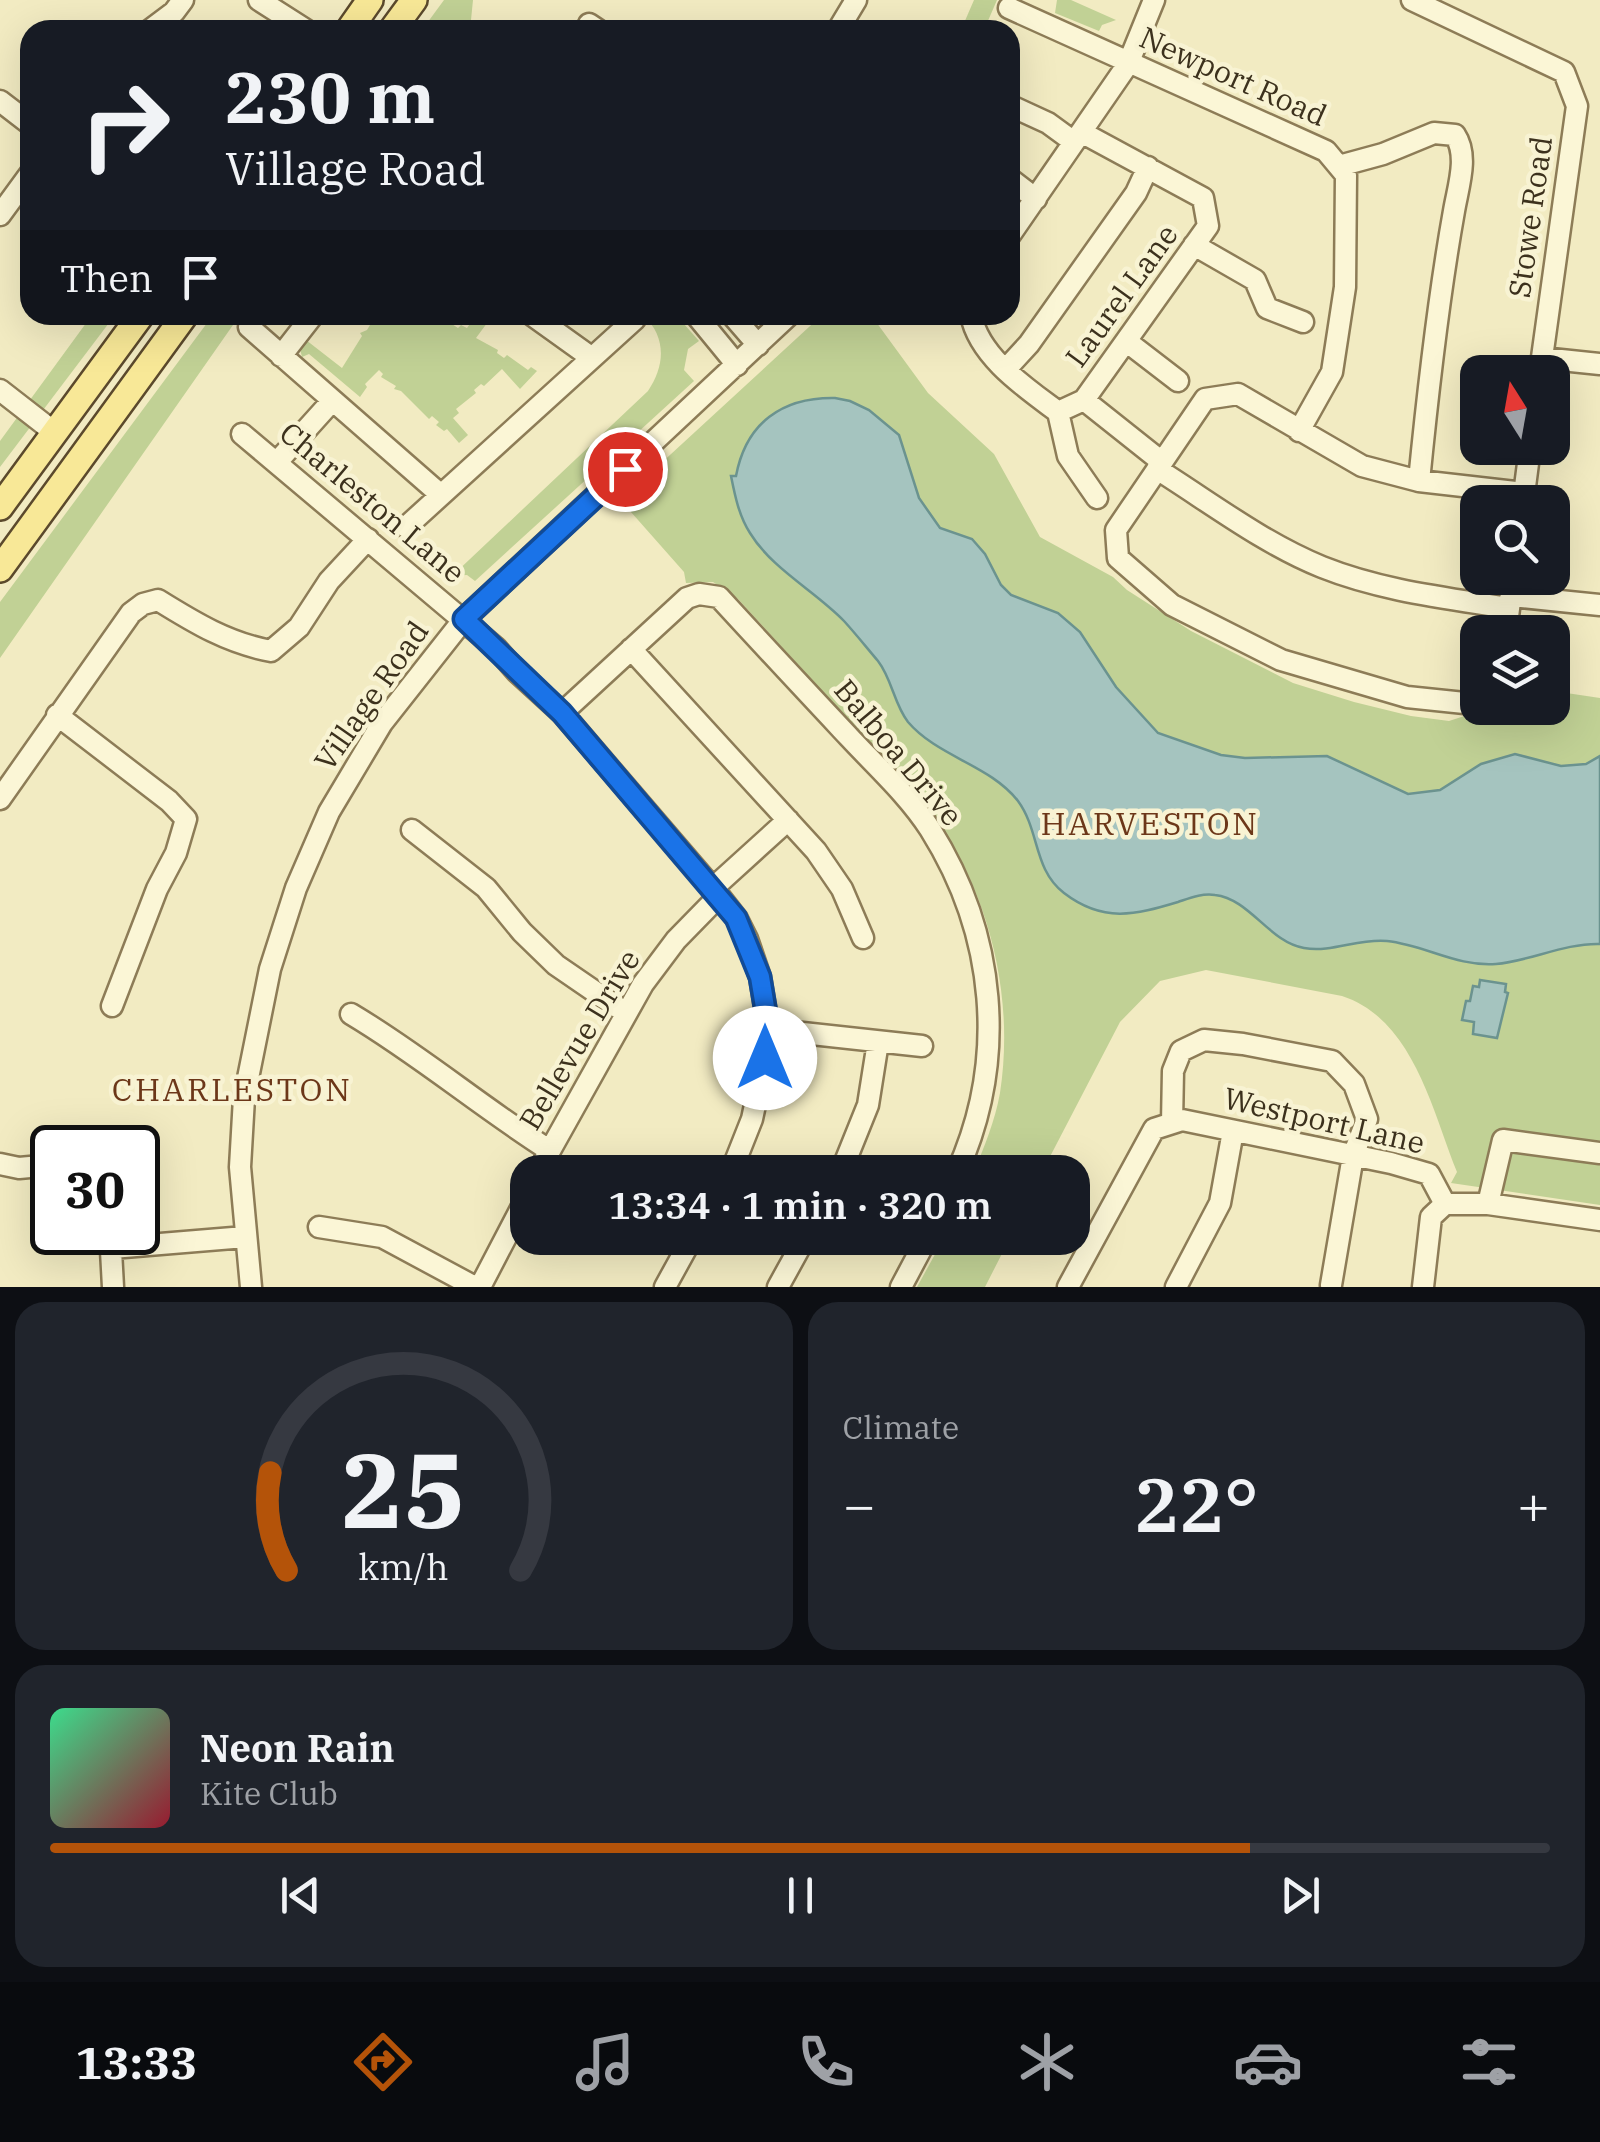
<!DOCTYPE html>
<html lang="en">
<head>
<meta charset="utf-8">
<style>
  body { margin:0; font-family:"IBM Plex Serif",serif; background:#20242c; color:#f1f3f6; height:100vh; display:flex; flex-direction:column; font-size:38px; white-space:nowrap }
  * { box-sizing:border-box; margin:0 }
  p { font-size:32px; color:#9ea1a6 }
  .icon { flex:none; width:55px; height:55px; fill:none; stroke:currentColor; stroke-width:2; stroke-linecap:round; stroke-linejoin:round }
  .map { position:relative; height:1287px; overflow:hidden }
  .side { display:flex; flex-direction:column; gap:15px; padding:15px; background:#0d0f14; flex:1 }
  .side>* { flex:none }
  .banner { position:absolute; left:20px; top:20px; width:1000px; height:305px; border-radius:30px; box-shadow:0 10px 40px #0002; background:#171b24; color:#f1f3f6; overflow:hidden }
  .needle { width:65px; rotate:349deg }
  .controls { position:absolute; left:1460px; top:355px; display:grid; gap:20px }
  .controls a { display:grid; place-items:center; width:110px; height:110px; border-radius:20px; background:#171b24; box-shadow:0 10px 40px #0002; font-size:50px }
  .speed { position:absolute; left:30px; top:1125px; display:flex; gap:20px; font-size:50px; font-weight:700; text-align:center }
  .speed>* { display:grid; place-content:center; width:130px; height:130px; border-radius:50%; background:#171b24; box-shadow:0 10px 40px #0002; line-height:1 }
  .speed .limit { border:5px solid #111; border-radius:15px; background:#fff; color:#111 }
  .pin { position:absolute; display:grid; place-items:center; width:85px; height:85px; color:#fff; margin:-42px; border:5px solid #fff; border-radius:50%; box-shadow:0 2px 10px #0007 }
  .me { position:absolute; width:110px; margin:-55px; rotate:0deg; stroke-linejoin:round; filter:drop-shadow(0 0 8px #0008) }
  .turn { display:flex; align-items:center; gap:35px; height:210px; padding:0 40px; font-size:45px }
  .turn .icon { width:130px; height:130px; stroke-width:2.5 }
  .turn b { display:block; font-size:70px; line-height:85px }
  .then { display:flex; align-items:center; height:95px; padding:0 40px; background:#0003; gap:20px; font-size:38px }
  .big { font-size:75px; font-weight:600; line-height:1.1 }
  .side .widget { flex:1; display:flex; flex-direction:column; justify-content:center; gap:15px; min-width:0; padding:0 35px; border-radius:30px; background:#20242c }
  .side .dial { align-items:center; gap:0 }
  .dial svg { height:260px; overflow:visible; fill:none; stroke:#363941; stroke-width:7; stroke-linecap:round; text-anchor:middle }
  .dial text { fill:#f1f3f6; stroke:none }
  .song { display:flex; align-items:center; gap:30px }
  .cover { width:120px; height:120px; border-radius:15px; background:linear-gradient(135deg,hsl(150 70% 55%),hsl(350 70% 35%)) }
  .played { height:10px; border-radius:5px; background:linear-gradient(90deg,#b45309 80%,#363941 80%) }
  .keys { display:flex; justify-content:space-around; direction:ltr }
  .heat { display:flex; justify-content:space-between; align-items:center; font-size:55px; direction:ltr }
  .side .tiles { flex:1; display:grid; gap:15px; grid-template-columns:1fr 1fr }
  .widget:last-child { grid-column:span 2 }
  .trip { position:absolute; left:510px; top:1155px; width:580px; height:100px; border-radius:30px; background:#171b24; box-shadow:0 10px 40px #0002; font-weight:600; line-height:100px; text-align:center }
  .tab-bar { display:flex; height:160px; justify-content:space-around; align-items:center; background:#090b0e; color:#9ea1a6 }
  .tab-bar .icon { width:70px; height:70px }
  .tab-bar .current { color:#b45309 }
  .tab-bar b { font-size:45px; color:#f1f3f6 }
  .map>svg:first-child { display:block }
  .green { fill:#c1d195 }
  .water { fill:#a5c4bf; stroke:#6b938f; stroke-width:2.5 }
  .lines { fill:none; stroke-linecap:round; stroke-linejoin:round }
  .minor-casing { stroke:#8d7c57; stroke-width:25 }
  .major-casing { stroke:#5b492c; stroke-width:30 }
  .minor { stroke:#fbf6d6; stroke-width:20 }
  .major { stroke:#f8e897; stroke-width:25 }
  .route-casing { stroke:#114b97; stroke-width:25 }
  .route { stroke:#1a73e8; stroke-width:18 }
  .labels { text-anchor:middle; stroke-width:9; stroke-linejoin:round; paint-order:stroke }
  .street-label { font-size:30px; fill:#3c311d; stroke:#f8f3d3 }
  .neighbourhood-label { font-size:32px; letter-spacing:2.5px; fill:#6c3719; stroke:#f8f3d3 }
</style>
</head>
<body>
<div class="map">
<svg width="1600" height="1287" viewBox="0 0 1600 1287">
  <rect width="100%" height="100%" fill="#f2ebc2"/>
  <!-- green -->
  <path class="green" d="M444,0H473L470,30H422Z
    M974,0H997L984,30H961Z
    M1057,0H1071L1116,20L1102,25L1099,31L1055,13Z
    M92,315H115L0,467V441Z
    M213,315H240L0,658V602Z
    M376,315H430L435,318L438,315L458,328L461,325L467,328L476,315H493L476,338L498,350L497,353L504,358L507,355L528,370L531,367L537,371L520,389L502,369L484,386L481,384L474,390L476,393L456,409L459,413L453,418L468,435L459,443L447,429L444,431L436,425L439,422L432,416L429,419L401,391L394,389L396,386L381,377L383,374L379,370L365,384L367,387L360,397L309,354L302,357L300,349L306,340L342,368L362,336L360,333L367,330Z
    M643,315H676L699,341L688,349L684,370L694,381L475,581L467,575L452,576L648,391C665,366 667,337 643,315Z
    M822,315H871L928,393L994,454L1040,537L1113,577L1127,590L1191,631L1293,683L1354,702L1411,716L1449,721L1489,708H1552L1553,691L1600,698V1205L1451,1183L1457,1172C1432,1110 1413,1019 1342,996L1206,970L1160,981L1120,1022L1042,1172H974C984,1147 995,1121 1000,1093C1015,995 989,893 932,812C914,788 891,767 871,745C826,696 782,647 738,599L713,582L686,583L684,572L623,503L633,489Z
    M944,1238H1010L985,1287H917Z"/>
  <!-- water -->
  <path class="water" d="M835,398L850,401L869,410L899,435L919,498L940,528L972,539L985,554L1001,585L1011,595L1058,613L1080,632L1116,687L1158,733L1221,755L1245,758L1327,756L1408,794L1440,790L1481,764L1515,754L1561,766L1586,764L1600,756V944C1564,943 1531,961 1496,964C1457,967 1425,945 1387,941C1359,938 1332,953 1304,948C1269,942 1250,899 1215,895C1202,893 1190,898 1178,902C1135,915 1103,923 1064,893C1033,869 1040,831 1018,801C990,765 938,757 908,722C894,704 892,679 878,661C867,648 855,633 844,621C815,591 772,569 750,533C739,516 735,496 731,476H736C746,423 782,397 835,398Z
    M1480,980L1506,984L1505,992L1508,993L1497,1038L1473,1034L1474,1022L1462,1020L1466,1001H1470L1473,986L1479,987Z"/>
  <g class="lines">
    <defs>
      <path id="minor" d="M259,0L306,30
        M1412,0L1564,72L1577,106L1540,372
        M1009,8L1326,151L1346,175L1345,287L1332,372L1299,431
        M589,24L598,30
        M150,30L174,12L183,0
        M838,30L856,0
        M0,101L30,124
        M1011,106L1048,123L1074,142
        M1339,166L1383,154L1434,133L1455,135C1469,156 1458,187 1454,211C1438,300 1428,390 1419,481
        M1010,179L1036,199
        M0,215L30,174
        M1010,235L1128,64L1154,0
        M1194,245L1255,280L1267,308L1303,322
        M532,315L592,358
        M696,315L737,365
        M732,315L758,345
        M971,315C979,357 1026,388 1058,412
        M249,327L441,495
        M1126,341L1178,381
        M281,356L313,315
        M1542,358L1600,364
        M1006,369L1029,344L1136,193L1148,167
        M0,390L54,432
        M1084,400L1162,462
        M1058,412L1084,400L1208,226L1203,198L1081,132
        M1058,412L1068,456L1097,498
        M242,434L496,648L517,672L562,713L719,896L737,919L747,939L760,977L766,1013L765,1058L752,1119L731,1172
        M277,462L332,401
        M1157,469C1211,503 1263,543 1322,567C1382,591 1447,598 1509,608
        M1523,502L1530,448
        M406,527L635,319
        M1511,596L1600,605
        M1506,632L1513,578
        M631,649L816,851L842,889L863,938
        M1478,701L1474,704L1407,697L1281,660L1172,605L1118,558L1116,530L1205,399L1238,394L1362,466L1419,481L1524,493
        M562,713L687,598L699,594L719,597C762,644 806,691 849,737C877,767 908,795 930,829C996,934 1008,1059 957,1172
        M57,715L169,801L186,819L176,853L157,889L112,1006
        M0,799L131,613L143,604L158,600C195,623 228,643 271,651L299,627L329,581L368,539
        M412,830L486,888L522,932L556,965L626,1013
        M712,889L788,820
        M351,1014C420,1055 481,1107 549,1150
        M766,1029L922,1046
        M1172,1123L1173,1071L1181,1051L1204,1040L1243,1044L1332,1061L1354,1084L1367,1119L1353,1156L1331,1285
        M0,1164L19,1168L52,1165
        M538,1172L643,984L676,940L719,896
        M841,1172L868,1105L878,1042
        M1488,1204L1503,1140L1600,1153
        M319,1227L382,1237L475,1287
        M110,1232L113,1287
        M112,1248L245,1237
        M251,1287L240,1167L244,1098L270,969L296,888L329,812L382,723L464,619L789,315
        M480,1287L528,1195
        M665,1287L692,1238
        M778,1287L805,1238
        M901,1287L927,1238
        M1068,1287L1154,1129L1182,1120L1391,1163L1429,1174L1445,1204
        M1176,1287L1220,1203L1233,1131
        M1423,1287L1431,1217L1445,1204H1488L1600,1220"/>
      <path id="major" d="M349,30L370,0
        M392,30L414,0
        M0,507L141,315
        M0,569L185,315"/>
    </defs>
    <!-- minor casing -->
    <use href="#minor" class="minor-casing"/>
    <!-- major casing -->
    <use href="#major" class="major-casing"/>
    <!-- minor -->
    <use href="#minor" class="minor"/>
    <!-- major -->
    <use href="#major" class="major"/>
  </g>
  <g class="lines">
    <defs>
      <path id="route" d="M625,469L464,619L562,713L736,918L760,977L766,1013L765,1058"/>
    </defs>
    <!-- route casing -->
    <use href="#route" class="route-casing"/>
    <!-- route -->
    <use href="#route" class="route"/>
  </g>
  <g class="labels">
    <!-- street labels -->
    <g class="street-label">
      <text transform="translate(1233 77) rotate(24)" y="10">Newport Road</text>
      <text transform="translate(1531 217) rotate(-82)" y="10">Stowe Road</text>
      <text transform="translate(1122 296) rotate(-54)" y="10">Laurel Lane</text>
      <text transform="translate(372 503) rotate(40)" y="10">Charleston Lane</text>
      <text transform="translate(372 696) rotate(-55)" y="10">Village Road</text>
      <text transform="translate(898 753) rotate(50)" y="10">Balboa Drive</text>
      <text transform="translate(580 1040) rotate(-59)" y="10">Bellevue Drive</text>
      <text transform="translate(1324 1121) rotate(13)" y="10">Westport Lane</text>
    </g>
    <!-- neighbourhood labels -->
    <g class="neighbourhood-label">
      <text x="1150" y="835">HARVESTON</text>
      <text x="232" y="1101">CHARLESTON</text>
    </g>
  </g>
</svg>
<div class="controls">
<a><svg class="needle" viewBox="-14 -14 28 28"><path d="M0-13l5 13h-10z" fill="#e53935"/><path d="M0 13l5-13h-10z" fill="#9ea1a6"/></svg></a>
<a><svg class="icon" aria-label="search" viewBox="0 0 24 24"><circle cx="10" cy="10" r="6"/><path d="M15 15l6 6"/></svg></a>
<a><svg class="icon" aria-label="layers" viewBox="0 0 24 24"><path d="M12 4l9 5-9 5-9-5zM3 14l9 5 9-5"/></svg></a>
</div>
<div class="speed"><div class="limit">30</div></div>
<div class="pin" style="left:625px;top:469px;background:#d93025"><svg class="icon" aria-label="arrive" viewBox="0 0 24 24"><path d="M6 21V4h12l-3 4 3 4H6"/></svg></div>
<svg class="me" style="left:765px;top:1058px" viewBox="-20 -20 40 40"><circle r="19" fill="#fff"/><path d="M0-13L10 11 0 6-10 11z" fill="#1a73e8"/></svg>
<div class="trip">13:34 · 1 min · 320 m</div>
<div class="banner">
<div class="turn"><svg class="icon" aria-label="right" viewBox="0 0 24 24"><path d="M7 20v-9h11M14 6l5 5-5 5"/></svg><div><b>230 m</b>Village Road</div></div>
<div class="then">Then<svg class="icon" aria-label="arrive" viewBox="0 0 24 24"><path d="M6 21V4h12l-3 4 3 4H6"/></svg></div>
</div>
</div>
<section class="side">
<div class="tiles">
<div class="widget dial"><svg viewBox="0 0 100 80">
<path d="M14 69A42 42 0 1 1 86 69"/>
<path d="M14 69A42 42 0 0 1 9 39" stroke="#b45309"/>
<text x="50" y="56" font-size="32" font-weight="700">25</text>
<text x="50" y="72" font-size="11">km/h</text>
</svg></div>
<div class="widget"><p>Climate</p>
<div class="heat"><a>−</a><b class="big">22°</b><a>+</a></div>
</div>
<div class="widget">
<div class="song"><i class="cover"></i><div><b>Neon Rain</b><p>Kite Club</p></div></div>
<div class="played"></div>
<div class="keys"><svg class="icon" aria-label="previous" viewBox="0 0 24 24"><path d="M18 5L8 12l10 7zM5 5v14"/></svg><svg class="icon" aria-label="pause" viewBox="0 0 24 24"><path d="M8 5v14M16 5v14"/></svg><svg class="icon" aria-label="next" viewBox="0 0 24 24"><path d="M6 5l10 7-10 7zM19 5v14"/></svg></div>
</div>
</div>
</section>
<nav class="tab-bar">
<b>13:33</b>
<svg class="icon current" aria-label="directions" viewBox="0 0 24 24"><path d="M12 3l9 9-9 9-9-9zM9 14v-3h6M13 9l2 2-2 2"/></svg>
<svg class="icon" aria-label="music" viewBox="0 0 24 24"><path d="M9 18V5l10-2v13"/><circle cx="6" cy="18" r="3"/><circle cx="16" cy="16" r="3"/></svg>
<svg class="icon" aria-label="phone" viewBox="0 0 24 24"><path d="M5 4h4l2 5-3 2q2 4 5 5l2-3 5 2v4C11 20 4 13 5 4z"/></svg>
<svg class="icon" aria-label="climate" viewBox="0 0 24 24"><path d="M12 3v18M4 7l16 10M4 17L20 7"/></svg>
<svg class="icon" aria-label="car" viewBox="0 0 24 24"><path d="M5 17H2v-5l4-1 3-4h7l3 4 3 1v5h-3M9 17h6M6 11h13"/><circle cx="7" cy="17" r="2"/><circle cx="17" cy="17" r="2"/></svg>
<svg class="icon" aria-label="filters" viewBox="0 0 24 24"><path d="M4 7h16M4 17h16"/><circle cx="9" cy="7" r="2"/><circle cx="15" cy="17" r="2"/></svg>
</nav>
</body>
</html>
